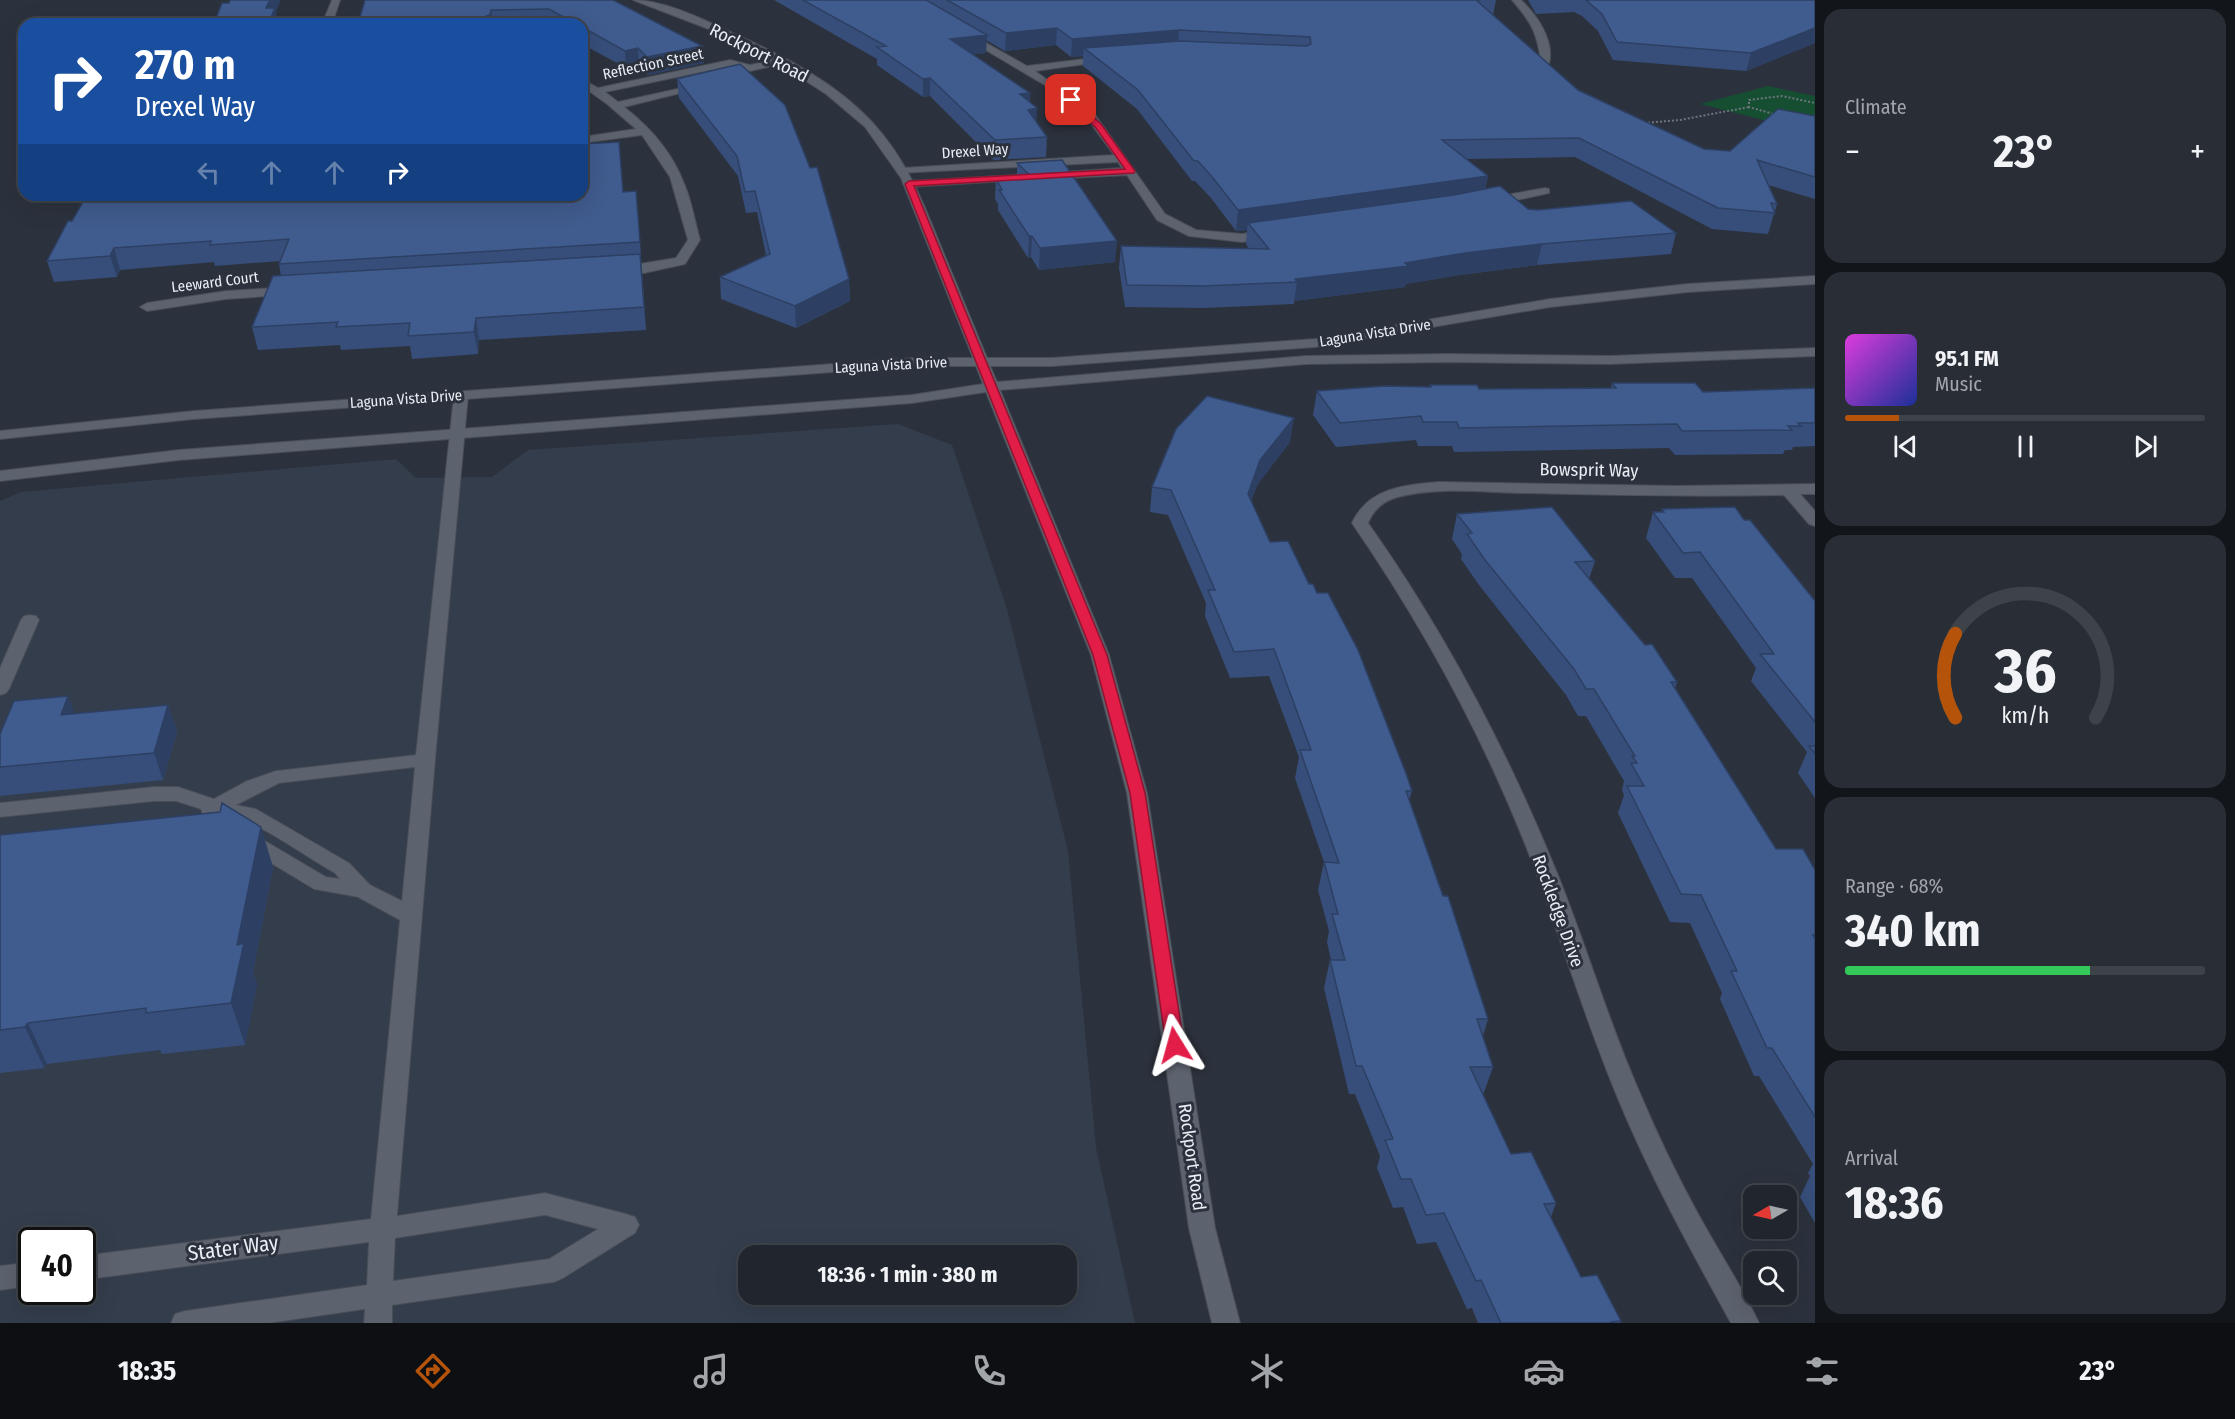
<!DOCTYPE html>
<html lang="en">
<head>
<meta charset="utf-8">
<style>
  body { margin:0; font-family:"Fira Sans Condensed",sans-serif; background:#292e36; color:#f1f3f6; height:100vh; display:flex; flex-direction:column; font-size:22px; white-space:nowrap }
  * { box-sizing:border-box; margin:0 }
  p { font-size:20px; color:#a2a5aa }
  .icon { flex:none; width:33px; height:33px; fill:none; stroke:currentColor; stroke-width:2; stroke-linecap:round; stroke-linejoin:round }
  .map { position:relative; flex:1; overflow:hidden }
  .panel { display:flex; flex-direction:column; gap:9px; padding:9px; background:#121519; width:420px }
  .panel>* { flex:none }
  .banner { position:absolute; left:18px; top:18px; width:570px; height:183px; border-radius:18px; box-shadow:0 6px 24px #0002,0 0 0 2px #3e434a; background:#1a4fa0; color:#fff; overflow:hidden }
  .needle { width:39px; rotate:261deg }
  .controls { position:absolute; left:1743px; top:1185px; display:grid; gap:12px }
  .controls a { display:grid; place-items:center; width:54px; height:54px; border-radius:12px; background:#21262e; box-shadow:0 6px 24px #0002,0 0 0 2px #3e434a; font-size:30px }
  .speed { position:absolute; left:18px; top:1227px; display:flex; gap:12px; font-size:30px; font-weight:700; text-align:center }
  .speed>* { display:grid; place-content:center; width:78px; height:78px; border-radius:50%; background:#21262e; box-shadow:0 6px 24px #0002,0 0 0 2px #3e434a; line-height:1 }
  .speed .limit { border:3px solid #111; border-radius:9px; background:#fff; color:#111 }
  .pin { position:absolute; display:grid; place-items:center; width:51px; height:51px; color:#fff; margin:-26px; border-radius:12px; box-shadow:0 3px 9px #0006 }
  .me { position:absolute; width:66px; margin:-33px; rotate:352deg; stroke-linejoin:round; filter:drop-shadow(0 0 4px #0008) }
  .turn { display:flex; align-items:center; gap:21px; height:126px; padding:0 18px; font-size:27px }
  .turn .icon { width:78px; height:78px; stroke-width:2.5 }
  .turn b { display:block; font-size:42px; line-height:51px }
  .lanes { display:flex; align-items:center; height:57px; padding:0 18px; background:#0003; justify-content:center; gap:30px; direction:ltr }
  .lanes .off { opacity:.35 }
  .big { font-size:45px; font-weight:700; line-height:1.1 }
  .panel .card { flex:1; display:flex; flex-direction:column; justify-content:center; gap:9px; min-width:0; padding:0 21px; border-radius:18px; background:#292e36 }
  .panel .dial { align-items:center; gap:0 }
  .dial svg { height:156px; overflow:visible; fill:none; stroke:#3e434a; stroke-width:7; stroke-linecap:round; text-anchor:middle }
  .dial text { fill:#f1f3f6; stroke:none }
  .song { display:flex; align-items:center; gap:18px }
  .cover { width:72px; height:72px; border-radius:9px; background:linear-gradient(135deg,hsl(300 70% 55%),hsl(230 70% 35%)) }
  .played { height:6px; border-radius:3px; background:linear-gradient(90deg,#b45309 15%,#3e434a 15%) }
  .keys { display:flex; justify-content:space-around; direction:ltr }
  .heat { display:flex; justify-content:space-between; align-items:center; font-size:33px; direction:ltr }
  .charge { height:9px; border-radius:4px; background:linear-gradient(90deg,#34c759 68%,#3e434a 0) }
  .trip { position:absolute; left:738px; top:1245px; width:339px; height:60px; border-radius:18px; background:#21262e; box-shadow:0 6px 24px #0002,0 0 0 2px #3e434a; font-weight:700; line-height:60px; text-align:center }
  .tabs { display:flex; height:96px; justify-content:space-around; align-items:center; background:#0d0f12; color:#a2a5aa }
  .tabs .icon { width:42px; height:42px }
  .tabs .on { color:#b45309 }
  .tabs b { font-size:27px; color:#f1f3f6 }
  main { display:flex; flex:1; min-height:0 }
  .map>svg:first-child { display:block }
  .built { fill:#343d4c; fill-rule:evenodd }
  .green { fill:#164e31 }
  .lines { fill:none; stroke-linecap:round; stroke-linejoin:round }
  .lane-casing { stroke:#484d56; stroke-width:2 }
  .street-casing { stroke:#484d56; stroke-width:2 }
  .secondary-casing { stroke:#484d56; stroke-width:2 }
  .path { stroke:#6f757e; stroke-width:2; stroke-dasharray:2 2; stroke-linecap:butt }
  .lane { fill:#5c626e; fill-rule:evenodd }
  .street { fill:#5c626e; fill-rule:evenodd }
  .secondary { fill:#5c626e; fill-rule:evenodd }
  .wall { fill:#374e7a }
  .shaded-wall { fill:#2d4063 }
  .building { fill:#405b8e; stroke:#2d4063; stroke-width:1.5 }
  .route { fill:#e11d48; stroke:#92132f; stroke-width:1.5 }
  .labels { text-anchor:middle; stroke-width:6; stroke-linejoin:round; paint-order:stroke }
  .far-street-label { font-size:15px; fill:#e9edf4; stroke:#2c323d }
  .street-label { font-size:18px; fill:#e9edf4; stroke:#2c323d }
  .near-street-label { font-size:21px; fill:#e9edf4; stroke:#2c323d }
</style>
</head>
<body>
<main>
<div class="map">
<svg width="1815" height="1323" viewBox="0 0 1815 1323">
  <rect width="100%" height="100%" fill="#2c323d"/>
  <!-- built -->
  <path class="built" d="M898,424L952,445L1007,609L1068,851L1096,1148L1135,1323H0V501L21,492L396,459L416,478L492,477L528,450ZM32,1240H82V1292H32ZM748,1256H1066V1294H748Z"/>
  <!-- green -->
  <path class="green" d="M1768,86L1815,96V133L1700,104Z"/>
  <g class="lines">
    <defs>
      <path id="lane" d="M461,391L468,395L435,760L397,1216L545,1193L626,1214L635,1217L639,1225L635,1233L563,1278L554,1282L392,1305V1323H364L365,1309L269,1323H171L175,1314L185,1311L367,1285L369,1242L82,1280V1256L371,1219L400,920L358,897L314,889L241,845L238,840L241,835L248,833L255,835L326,877L340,879L335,873C305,856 276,834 244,820C230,814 216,818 203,815L201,809L176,801H154L0,817V803L154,787H178L214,799L247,781L276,771L416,755L454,395ZM415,767L402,901L370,885L349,863L256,809L236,805L279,783ZM545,1215L598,1229L549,1259L393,1281L395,1238Z
        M30,615L36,616L39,620L9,689L6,693L0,695V668L21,620L24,616Z
        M32,1262V1286L0,1290V1266Z"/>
      <path id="street" d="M332,0H340L332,24H322Z
        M1512,0H1521C1537,15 1555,41 1549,64L1541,62C1537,32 1531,22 1512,0Z
        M965,31L1027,66L1110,56L1112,58L1107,61L1035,71L1094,113L1165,214L1196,230L1242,234L1269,230L1275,234L1269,238L1242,242L1189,236L1157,220L1127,175L1049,179L1043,176L1049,173L1122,168L1118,162L898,173V169L902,168L1114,155L1086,117L1043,84L962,36L960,34Z
        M783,58L788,61L786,63L750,71L730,66L605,92L618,102L700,84L705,87L624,107C650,127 673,153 685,186C692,203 695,222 700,240L685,264L644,273L615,274L613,271L615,268L676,258L688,240L670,177L642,135L582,143V137L636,129L607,104L582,86V79L598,88L730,60L750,65Z
        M1018,175L1022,176V180L909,187L903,184L909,181Z
        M1545,188L1549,189V193L1489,206L1483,202L1489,198Z
        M292,287L297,288L298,291L297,294L226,299L147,311L140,307L147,303L226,291Z
        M1439,482L1678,486L1815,484V494H1800L1815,511V526L1809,524L1784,495C1699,497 1614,495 1529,493C1486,493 1440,486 1398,497C1383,501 1374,509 1368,523C1445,632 1507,750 1557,873C1587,947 1609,1024 1642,1098C1658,1136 1677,1175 1697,1212C1717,1249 1741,1285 1759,1323H1731C1690,1249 1649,1174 1617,1096C1587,1024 1564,949 1537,875C1491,751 1427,632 1352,523C1368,488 1404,485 1439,482Z"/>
      <path id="secondary" d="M633,0C666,0 709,22 739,36C786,57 837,84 872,122C907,160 923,202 942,249C957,285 972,321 987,358H1052L1315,339L1550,299L1688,284L1815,276V284L1688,292L1550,307L1315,347L1052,366H990L997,382L1306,356L1449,354L1610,356L1815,348V356L1610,364L1449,362L1306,364L1000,390L1109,655L1147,793L1215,1228L1240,1323H1212L1189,1228L1127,793L1091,655L986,392L912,403L179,460L0,481V471L179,450L912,395L983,384L976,366H914L194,419L0,439V431L194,411L914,358H973L901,178L865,127L826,94L775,61L719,33Z"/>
    </defs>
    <!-- lane casing -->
    <use href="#lane" class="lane-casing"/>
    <!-- street casing -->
    <use href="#street" class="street-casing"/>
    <!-- secondary casing -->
    <use href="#secondary" class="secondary-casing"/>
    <!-- path -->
    <path class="path" d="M1777,115L1749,107V100L1782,96L1815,103
      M1644,123L1680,120L1749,107"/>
    <!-- lane -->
    <use href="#lane" class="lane"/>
    <!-- street -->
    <use href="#street" class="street"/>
    <!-- secondary -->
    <use href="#secondary" class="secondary"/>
  </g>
  <!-- wall -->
  <path class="wall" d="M365,0H613L702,46L704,63L648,75L639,66L626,68L582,44V24H358Z
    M774,0H1496L1493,15L1578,90L1704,149L1730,151L1815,116V199L1768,185L1777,204L1768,234L1712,229L1575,157L1466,159L1488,176L1485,189L1528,209L1676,233L1671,254L1537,265L1460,275L1406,284L1405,287L1294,301V304L1203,308L1125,307L1119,268L1121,246L1249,249L1246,244L1247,230L1236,231L1211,198L1195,181H1192L1137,109L1083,66V56L1071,57L1056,45L1005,51L986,40V53L973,54L1030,102L1036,122L1047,137L1046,157L994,160L930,96L923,97L877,65V59Z
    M1528,0H1815V43L1746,71L1613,60L1598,31L1582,16L1574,12L1536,14Z
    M677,79L849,279L850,301L796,328L721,299L720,277L766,255L757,212L746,213L738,176L679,98Z
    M1017,163L1115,262L1039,270L1031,257L1028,258L998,210V204L995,199L996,178L1017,177Z
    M623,192L638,212L646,330L479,340L478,354L412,359L410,346L341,350L340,345L258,350L252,327L281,276L279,264L280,261L215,266L214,262L120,270L117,277L54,282L47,261L72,221Z
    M1612,383L1703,392L1815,388V446L1793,447L1792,450H1785L1783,454L1675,455L1669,448L1454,452L1452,446H1418L1416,440L1336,447L1313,415L1317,391L1430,387V385L1479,389H1611Z
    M1290,442L1257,485L1251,501L1270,542L1309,584L1412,791L1409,800L1488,1019L1483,1036L1493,1067L1483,1095L1511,1154L1556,1203L1551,1217L1581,1277L1621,1321L1620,1323H1478L1472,1308L1467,1309L1436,1242L1417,1244L1403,1207L1393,1208L1377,1168L1380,1156L1355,1094H1349L1324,988L1330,960H1331L1327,942L1329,931L1318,890L1324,862L1295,778L1299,757L1269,676L1230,678L1205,616L1206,603L1168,515L1150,512L1152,487Z
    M1662,509L1744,520L1815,601V798L1798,773L1807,752L1751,681L1756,668L1692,578H1675L1646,538L1653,512H1661Z
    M1457,514L1595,561L1589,579L1677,682L1675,689L1776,849L1815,870V1223L1800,1197L1810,1176L1808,1173L1813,1164L1759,1076H1754L1720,999L1722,993L1690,923L1670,922L1618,813L1624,795L1622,790L1624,781L1586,716H1578L1566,695L1479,585L1461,559L1462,554L1452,539Z
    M168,705L177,732L163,780L0,796V734L75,714Z
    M0,835L273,867L253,972L257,984L245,1045L162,1054L160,1050L47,1064L44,1068L0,1073Z"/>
  <!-- shaded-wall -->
  <path class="shaded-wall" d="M270,0H280V2L276,12L278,24H268L266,8Z
    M491,10L493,24H491L490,15Z
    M1057,28L1056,45L1005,51L1006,33Z
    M1815,28V43L1746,71L1751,53Z
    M1179,30L1178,48H1084L1083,56L1071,57L1072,39Z
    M987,35L986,53L949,57L950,39Z
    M702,46L704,63L648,75L647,57Z
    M638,48L639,66L626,68L625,51Z
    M930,78V96L923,97V79Z
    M1030,93V109L1037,108L1036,128L1020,94Z
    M1488,176L1484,197L1248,223L1247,230L1236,231L1238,210Z
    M1029,236H1032L1031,257L1028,258Z
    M1117,241L1115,262L1039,270L1040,248Z
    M1542,244L1537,265L1460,275L1406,284L1405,287L1294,301L1297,282L1295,279L1465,253Z
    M114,248L120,270L117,277L110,256Z
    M640,254L642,275L646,330L644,307Z
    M849,279L850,301L796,328L795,306Z
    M476,318L479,340L478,354L474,332Z
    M1294,418L1290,442L1257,485L1244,519L1248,494L1260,460Z
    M68,696L78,723L61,715Z
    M168,705L177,732L163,780L154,753Z
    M261,827L273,867L253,972L257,984L245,1045L231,1003L237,945Z
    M28,1023L47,1064L44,1068L25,1027Z"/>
  <!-- building -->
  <path class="building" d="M230,0H270L266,8H275L268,24H192L193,22L215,21L222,3H229Z
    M365,0H613L702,46L647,57L638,48L625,51L582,27V24H576L549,9L491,10L490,15L486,16L484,24H358Z
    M803,0H926L987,35L950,39L1030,93L1020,94L1037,108L1028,110L1047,137L995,140L930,78L923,79L877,47L886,46Z
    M947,0H1481H1476L1578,90L1704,149L1730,151L1778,109L1815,116V177L1757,160L1777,204L1771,203L1775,213L1718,208L1579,138L1442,140L1488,176L1238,210L1213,178L1198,161H1194L1138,90L1084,48L1180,41L1306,46L1311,44L1310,37L1179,30L1072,39L1057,28L1006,33Z
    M1586,0H1815V28L1751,53L1617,42L1602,14Z
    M740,64L785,105L810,168L817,167L849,279L795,306L720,277L770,254L755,191L745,192L737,156L677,79Z
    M619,142L623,192L636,191L640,242L279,264L289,239L210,245L211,241L114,248L110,256L47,261L68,221H72L87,195H582V144Z
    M1062,160L1117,241L1040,248L1032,236H1029L999,190H1002L996,178L1031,176L1017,163Z
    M1500,186L1528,209L1538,210L1631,201L1676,233L1542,244L1465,253L1405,263L1409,266L1295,279L1297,282L1205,286L1127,285L1121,246L1269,249L1248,223L1454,195Z
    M640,254L644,307L476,318L474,332L408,336L410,323L336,327L338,322L252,327L273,276Z
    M1612,383H1695L1703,392L1815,388V423H1798L1801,426H1788L1792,430L1682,431L1677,424L1459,428L1457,422H1423L1421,416L1340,423L1317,391L1385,386L1431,387L1430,385H1477L1479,389L1616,388Z
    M1207,396L1294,418L1260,460L1248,494L1270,542L1288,541L1309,584H1313L1317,593H1328L1358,650L1407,776L1412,791H1406L1443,896H1448L1488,1019H1477L1493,1067H1470L1511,1154L1531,1152L1556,1203L1544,1204L1581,1277L1597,1275L1621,1321L1611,1322V1323H1501L1481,1280L1476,1281L1444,1213L1426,1215L1411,1179H1401L1385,1140L1393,1139L1362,1066H1356L1330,960H1345L1332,914H1338L1324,862L1339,863L1300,750H1311L1274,649L1234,652L1208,590H1215L1171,490L1152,487L1176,429Z
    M1552,507L1595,561L1575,562L1645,645L1652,644L1677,682H1671L1776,849H1803L1815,870V935H1813L1815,939V1117L1772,1048H1767L1731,971H1737L1701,895L1681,894L1627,786H1644L1631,763H1637L1632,756H1635L1594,689H1586L1574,669L1485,560L1467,534L1472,533L1457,514Z
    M1735,507L1744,520H1750L1815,601V722L1760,654H1774L1700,552L1683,553L1653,512H1664L1662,509Z
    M68,696L61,715L168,705L154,753L0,767V734L14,701Z
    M1809,746H1815V754Z
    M222,803L261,827L237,945L244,943L231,1003L146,1013V1008L28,1023L25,1027L0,1030V835L220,812Z"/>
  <!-- route -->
  <path class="route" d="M1068,98H1073L1101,124L1135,171L1134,173L914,186L1107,655L1145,793L1184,1045L1181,1049L1175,1051L1169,1049L1166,1045L1130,793L1093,655L905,184L909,181L1125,169L1096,128L1068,101Z"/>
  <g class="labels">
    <!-- far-street labels -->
    <g class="far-street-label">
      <text transform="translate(653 64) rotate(-12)" y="5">Reflection Street</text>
      <text transform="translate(975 151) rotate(-4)" y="5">Drexel Way</text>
      <text transform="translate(215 282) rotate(-7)" y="5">Leeward Court</text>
      <text transform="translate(1375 333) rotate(-9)" y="5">Laguna Vista Drive</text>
      <text transform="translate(891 365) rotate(-3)" y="5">Laguna Vista Drive</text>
      <text transform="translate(406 399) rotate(-4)" y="5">Laguna Vista Drive</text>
    </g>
    <!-- street labels -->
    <g class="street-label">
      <text transform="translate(759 53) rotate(27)" y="6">Rockport Road</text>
      <text transform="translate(1589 470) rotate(1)" y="6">Bowsprit Way</text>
      <text transform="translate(1558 911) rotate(70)" y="6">Rockledge Drive</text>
      <text transform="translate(1192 1157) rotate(82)" y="6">Rockport Road</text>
    </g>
    <!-- near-street labels -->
    <g class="near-street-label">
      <text transform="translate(233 1248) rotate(-7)" y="7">Stater Way</text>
    </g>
  </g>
</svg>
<div class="controls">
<a><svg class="needle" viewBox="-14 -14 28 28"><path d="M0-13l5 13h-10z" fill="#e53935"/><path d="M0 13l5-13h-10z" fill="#a2a5aa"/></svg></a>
<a><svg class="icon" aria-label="search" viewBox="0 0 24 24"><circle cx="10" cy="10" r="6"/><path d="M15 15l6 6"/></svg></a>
</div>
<div class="speed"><div class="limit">40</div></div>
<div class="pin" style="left:1071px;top:100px;background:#d93025"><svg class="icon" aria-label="arrive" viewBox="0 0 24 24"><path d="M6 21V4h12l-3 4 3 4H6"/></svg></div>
<svg class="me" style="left:1175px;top:1045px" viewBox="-20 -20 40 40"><path d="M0-17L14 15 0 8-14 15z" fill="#e11d48" stroke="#fff" stroke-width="4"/></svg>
<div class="trip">18:36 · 1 min · 380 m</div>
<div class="banner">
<div class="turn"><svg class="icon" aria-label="right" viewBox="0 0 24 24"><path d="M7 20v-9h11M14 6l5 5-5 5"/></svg><div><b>270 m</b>Drexel Way</div></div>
<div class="lanes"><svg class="icon off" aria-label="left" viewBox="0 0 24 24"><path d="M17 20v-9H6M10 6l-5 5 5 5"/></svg><svg class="icon off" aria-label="ahead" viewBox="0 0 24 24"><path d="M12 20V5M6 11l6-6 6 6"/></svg><svg class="icon off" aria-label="ahead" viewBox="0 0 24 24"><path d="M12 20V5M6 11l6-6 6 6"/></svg><svg class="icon" aria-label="right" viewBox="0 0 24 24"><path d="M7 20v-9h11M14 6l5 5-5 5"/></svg></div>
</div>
</div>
<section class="panel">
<div class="card"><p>Climate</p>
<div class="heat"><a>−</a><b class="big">23°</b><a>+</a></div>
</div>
<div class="card">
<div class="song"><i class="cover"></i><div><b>95.1 FM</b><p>Music</p></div></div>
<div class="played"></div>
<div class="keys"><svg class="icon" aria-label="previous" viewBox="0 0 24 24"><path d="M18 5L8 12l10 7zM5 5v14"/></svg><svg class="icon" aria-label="pause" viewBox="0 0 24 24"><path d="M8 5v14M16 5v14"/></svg><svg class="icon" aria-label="next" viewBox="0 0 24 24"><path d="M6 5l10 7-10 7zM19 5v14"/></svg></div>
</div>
<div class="card dial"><svg viewBox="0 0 100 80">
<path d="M14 69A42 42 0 1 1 86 69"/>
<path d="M14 69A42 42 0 0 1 14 26" stroke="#b45309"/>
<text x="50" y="56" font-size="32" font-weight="700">36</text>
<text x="50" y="72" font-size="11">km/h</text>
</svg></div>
<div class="card"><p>Range · 68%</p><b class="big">340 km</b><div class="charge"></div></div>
<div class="card"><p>Arrival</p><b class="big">18:36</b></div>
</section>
</main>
<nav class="tabs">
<b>18:35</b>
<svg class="icon on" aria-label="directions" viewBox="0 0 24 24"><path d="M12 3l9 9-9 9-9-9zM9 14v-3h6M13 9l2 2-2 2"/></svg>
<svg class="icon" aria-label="music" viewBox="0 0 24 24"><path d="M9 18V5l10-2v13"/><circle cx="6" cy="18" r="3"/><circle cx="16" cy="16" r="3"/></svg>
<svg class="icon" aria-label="phone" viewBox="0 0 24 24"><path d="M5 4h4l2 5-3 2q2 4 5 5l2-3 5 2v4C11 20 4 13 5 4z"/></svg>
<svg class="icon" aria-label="climate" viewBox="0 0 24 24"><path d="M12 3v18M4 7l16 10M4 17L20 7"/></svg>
<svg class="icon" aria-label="car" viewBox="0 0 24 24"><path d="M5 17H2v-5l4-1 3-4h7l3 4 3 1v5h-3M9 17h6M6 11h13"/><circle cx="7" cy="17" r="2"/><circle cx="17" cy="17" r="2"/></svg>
<svg class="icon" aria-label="filters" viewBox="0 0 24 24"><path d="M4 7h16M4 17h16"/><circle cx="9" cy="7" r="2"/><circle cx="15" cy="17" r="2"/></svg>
<b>23°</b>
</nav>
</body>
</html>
